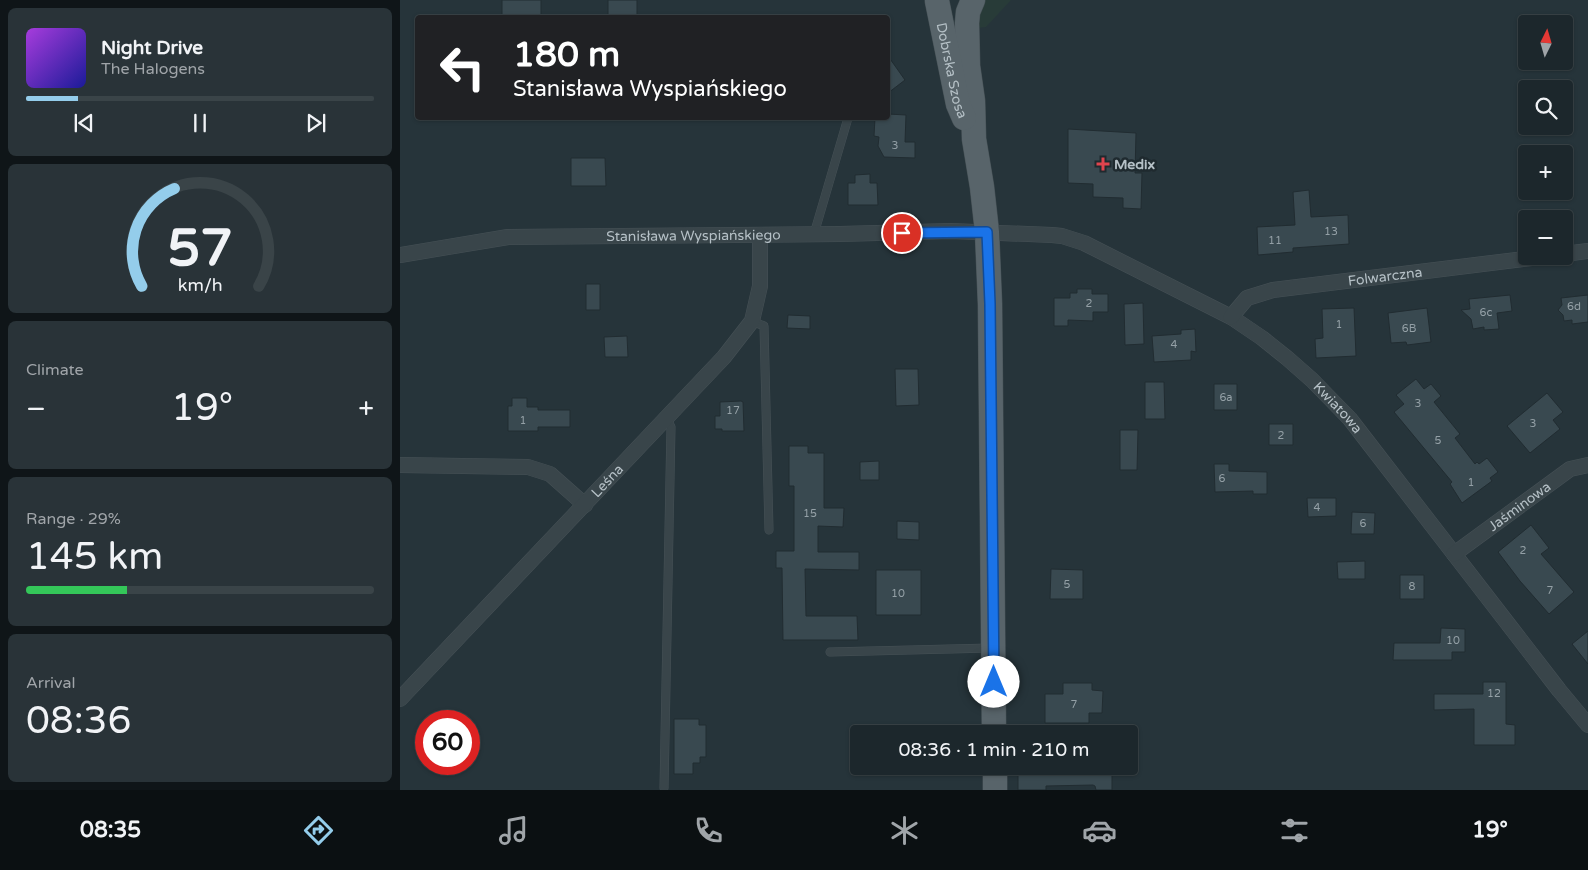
<!DOCTYPE html>
<html lang="en">
<head>
<meta charset="utf-8">
<style>
  body { margin:0; font-family:"Varela Round",sans-serif; background:#293338; color:#f1f3f6; height:100vh; display:flex; flex-direction:column; font-size:19px; white-space:nowrap }
  * { box-sizing:border-box; margin:0 }
  p { font-size:16px; color:#a0a5a9 }
  .icon { flex:none; width:28px; height:28px; fill:none; stroke:currentColor; stroke-width:2; stroke-linecap:round; stroke-linejoin:round }
  .map { position:relative; flex:1; overflow:hidden }
  .drawer { display:flex; flex-direction:column; gap:8px; padding:8px; background:#0f1518; width:400px }
  .drawer>* { flex:none }
  .guide { position:absolute; left:15px; top:15px; width:475px; height:105px; border-radius:5px; box-shadow:0 1px 4px #0004,0 0 0 1px #3a4448; background:#202124; color:#fff; overflow:hidden }
  .needle { width:32px; rotate:5deg }
  .tools { position:absolute; left:1118px; top:15px; display:grid; gap:10px }
  .tools a { display:grid; place-items:center; width:55px; height:55px; border-radius:5px; background:#1c272c; box-shadow:0 1px 4px #0004,0 0 0 1px #3a4448; font-size:25px }
  .speed { position:absolute; left:15px; top:710px; display:flex; gap:10px; font-size:25px; font-weight:700; text-align:center }
  .speed>* { display:grid; place-content:center; width:65px; height:65px; border-radius:50%; background:#1c272c; box-shadow:0 1px 4px #0004,0 0 0 1px #3a4448; line-height:1 }
  .speed .limit { border:8px solid #d22; background:#fff; color:#111 }
  .pin { position:absolute; display:grid; place-items:center; width:42px; height:42px; color:#fff; margin:-21px; border:2px solid #fff; border-radius:50%; box-shadow:0 1px 5px #0007 }
  .me { position:absolute; width:55px; margin:-28px; rotate:0deg; stroke-linejoin:round; filter:drop-shadow(0 0 4px #0008) }
  .turn { display:flex; align-items:center; gap:18px; height:105px; padding:0 15px; font-size:22px }
  .turn .icon { width:65px; height:65px; stroke-width:2.5 }
  .turn b { display:block; font-size:35px; line-height:42px }
  .big { font-size:38px; font-weight:600; line-height:1.1 }
  .drawer .card { flex:1; display:flex; flex-direction:column; justify-content:center; gap:8px; min-width:0; padding:0 18px; border-radius:8px; background:#293338 }
  .drawer .dial { align-items:center; gap:0 }
  .dial svg { height:130px; overflow:visible; fill:none; stroke:#3a4448; stroke-width:7; stroke-linecap:round; text-anchor:middle }
  .dial text { fill:#f1f3f6; stroke:none }
  .song { display:flex; align-items:center; gap:15px }
  .cover { width:60px; height:60px; border-radius:8px; background:linear-gradient(135deg,hsl(280 70% 55%),hsl(240 70% 35%)) }
  .played { height:5px; border-radius:2px; background:linear-gradient(90deg,#94cdeb 15%,#3a4448 15%) }
  .keys { display:flex; justify-content:space-around; direction:ltr }
  .heat { display:flex; justify-content:space-between; align-items:center; font-size:28px; direction:ltr }
  .charge { height:8px; border-radius:4px; background:linear-gradient(90deg,#34c759 29%,#3a4448 0) }
  .trip { position:absolute; left:450px; top:725px; width:288px; height:50px; border-radius:5px; background:#1c272c; box-shadow:0 1px 4px #0004,0 0 0 1px #3a4448; font-weight:600; line-height:50px; text-align:center }
  .menu { display:flex; height:80px; justify-content:space-around; align-items:center; background:#0b1012; color:#a0a5a9 }
  .menu .icon { width:35px; height:35px }
  .menu .active { color:#94cdeb }
  .menu b { font-size:22px; color:#f1f3f6 }
  main { display:flex; flex:1; min-height:0 }
  .map>svg:first-child { display:block }
  .green { fill:#283b38 }
  .building { fill:#394950; stroke:#212c31 }
  .lines { fill:none; stroke-linecap:round; stroke-linejoin:round }
  .lane-casing { stroke:#465156; stroke-width:9 }
  .street-casing { stroke:#465156; stroke-width:16 }
  .primary-casing { stroke:#465156; stroke-width:25 }
  .lane { stroke:#39454a; stroke-width:8 }
  .street { stroke:#39454a; stroke-width:15 }
  .primary { stroke:#58646a; stroke-width:24 }
  .route-casing { stroke:#114b97; stroke-width:12 }
  .route { stroke:#1a73e8; stroke-width:9 }
  .health-dot { fill:#e0444e; stroke:#1f2a2f; stroke-width:2 }
  .labels { text-anchor:middle; stroke-width:5; stroke-linejoin:round; paint-order:stroke }
  .number-label { font-size:11px; fill:#94a0a6 }
  .street-label { font-size:14px; fill:#b5c0c6; stroke:#1f2a2f }
  .poi-label { font-size:14px; font-weight:bold; fill:#b5c0c6; stroke:#1f2a2f; text-anchor:start }
</style>
</head>
<body>
<main>
<section class="drawer">
<div class="card">
<div class="song"><i class="cover"></i><div><b>Night Drive</b><p>The Halogens</p></div></div>
<div class="played"></div>
<div class="keys"><svg class="icon" aria-label="previous" viewBox="0 0 24 24"><path d="M18 5L8 12l10 7zM5 5v14"/></svg><svg class="icon" aria-label="pause" viewBox="0 0 24 24"><path d="M8 5v14M16 5v14"/></svg><svg class="icon" aria-label="next" viewBox="0 0 24 24"><path d="M6 5l10 7-10 7zM19 5v14"/></svg></div>
</div>
<div class="card dial"><svg viewBox="0 0 100 80">
<path d="M14 69A42 42 0 1 1 86 69"/>
<path d="M14 69A42 42 0 0 1 34 9" stroke="#94cdeb"/>
<text x="50" y="56" font-size="32" font-weight="700">57</text>
<text x="50" y="72" font-size="11">km/h</text>
</svg></div>
<div class="card"><p>Climate</p>
<div class="heat"><a>−</a><b class="big">19°</b><a>+</a></div>
</div>
<div class="card"><p>Range · 29%</p><b class="big">145 km</b><div class="charge"></div></div>
<div class="card"><p>Arrival</p><b class="big">08:36</b></div>
</section>
<div class="map">
<svg width="1188" height="790" viewBox="0 0 1188 790">
  <rect width="100%" height="100%" fill="#26343a"/>
  <!-- green -->
  <path class="green" d="M584,0H611L586,27L578,28L574,20Z"/>
  <!-- building -->
  <path class="building" d="M102,0H141V16H102Z
    M208,0H237V18H208Z
    M488,56L505,80L488,93Z
    M488,114L506,115L505,142H515V158L484,157L478,146L479,137L474,136L475,118H488Z
    M668,129L736,133L735,173H742L741,209L723,208V198L693,197V184L668,183Z
    M171,158H205L206,186H171Z
    M470,174V183H477L478,205H448V183H455V175Z
    M909,190L911,217L948,215L949,244L893,248V252L858,255L857,227L895,225L893,192Z
    M186,284H200V310H186Z
    M677,289H692V294H708V312H693V321L668,320V326H654V298H670V293H677Z
    M1110,295L1112,311L1097,313L1099,329L1084,330V327L1073,329L1071,319L1061,310L1070,309L1069,299Z
    M1188,295V322L1172,324V320L1164,321L1163,315L1158,310L1162,305L1161,298Z
    M743,303L744,344L725,345L724,304Z
    M954,308L956,356L916,358L915,339L923,338L922,309Z
    M1027,308L1031,342L1007,345L1006,342L991,343L988,313Z
    M388,315L410,316V329L387,328Z
    M795,329L796,352L791,351V360L754,362L752,336L781,334V330Z
    M227,336L228,357H205L204,337Z
    M495,369H518L519,405L496,406Z
    M1016,379L1024,389L1031,384L1041,396L1034,402L1060,434L1055,438L1075,464L1077,462L1079,464L1087,458L1098,472L1090,478L1092,481L1062,503L1050,484L1052,482L994,412L1004,404L996,395Z
    M745,382H764L765,419H745Z
    M814,384H837V410H814Z
    M1147,393L1163,412L1153,420L1160,429L1130,453L1107,426Z
    M112,398H127V407H138V410H170V427H138V431H108V406H112Z
    M341,401L343,402L344,431H322V429H315V416H320V402Z
    M869,424H893V445H869Z
    M720,430H738L737,470H720Z
    M389,446H408V453H424V508H444L443,527L418,526V552H459V570L405,569L406,616H457L458,640H383L382,568H376V551H394V486H389Z
    M479,461V480H460V462Z
    M814,464H829V471L867,472V494H853V491L815,492Z
    M907,498H936V516L908,517Z
    M952,512L975,513L974,534H951Z
    M497,521L519,522V540L497,539Z
    M1131,525L1149,548L1141,554L1174,592L1149,614L1120,581L1098,552Z
    M965,561V579H938L937,562Z
    M651,569L683,570V599H650Z
    M476,570H521V615H476Z
    M1000,575H1024V599H1000Z
    M1041,628L1065,629V652H1052V660H993L994,643H1040Z
    M1188,631V664L1172,644Z
    M1083,682H1106V724L1115,725V745H1074V709L1034,710V694H1083Z
    M663,683H692V690L703,691L702,713H689V723H645V694H663Z
    M274,719H299V725H306V757H300V763H293V774H274Z
    M618,766L712,767V790H696L695,786L693,785L646,786V790H618Z"/>
  <g class="lines">
    <defs>
      <path id="lane" d="M414,234L448,118
        M352,321L364,326L369,530
        M430,652L590,648
        M264,788L271,427L266,417"/>
      <g id="street">
        <path d="M1164,254L1188,251"/>
        <path id="s1" d="M0,255L108,237L440,234L551,231L652,235L662,236L684,243L831,317L862,338L887,358L912,380L950,419L1159,690L1188,725"/>
        <path id="s2" d="M831,317L847,298L873,290L1148,256"/>
        <path d="M0,465L128,467L150,474L185,505"/>
        <path id="s3" d="M1054,554L1170,469L1188,465"/>
        <path id="s4" d="M0,699L324,357L352,321L360,286V235"/>
      </g>
      <g id="primary">
        <path d="M573,0L568,12L567,23L568,66L573,101L574,139L582,187L587,232L590,304L594,734"/>
        <path id="s5" d="M537,1L558,104L564,118"/>
        <path d="M595,766V790"/>
      </g>
    </defs>
    <!-- lane casing -->
    <use href="#lane" class="lane-casing"/>
    <!-- street casing -->
    <use href="#street" class="street-casing"/>
    <!-- primary casing -->
    <use href="#primary" class="primary-casing"/>
    <!-- lane -->
    <use href="#lane" class="lane"/>
    <!-- street -->
    <use href="#street" class="street"/>
    <!-- primary -->
    <use href="#primary" class="primary"/>
  </g>
  <g class="lines">
    <defs>
      <path id="route" d="M502,233L587,232L590,304L594,682"/>
    </defs>
    <!-- route casing -->
    <use href="#route" class="route-casing"/>
    <!-- route -->
    <use href="#route" class="route"/>
  </g>
  <!-- markers -->
  <path class="health-dot" d="M700.5 156.5h5v5h5v5h-5v5h-5v-5h-5v-5h5z"/>
  <g class="labels">
    <!-- number labels -->
    <g class="number-label">
      <text x="495" y="149">3</text>
      <text x="931" y="235">13</text>
      <text x="875" y="244">11</text>
      <text x="689" y="307">2</text>
      <text x="1174" y="310">6d</text>
      <text x="1086" y="316">6c</text>
      <text x="939" y="328">1</text>
      <text x="1009" y="332">6B</text>
      <text x="774" y="348">4</text>
      <text x="826" y="401">6a</text>
      <text x="1018" y="407">3</text>
      <text x="333" y="414">17</text>
      <text x="123" y="424">1</text>
      <text x="1133" y="427">3</text>
      <text x="881" y="439">2</text>
      <text x="1038" y="444">5</text>
      <text x="822" y="482">6</text>
      <text x="1071" y="486">1</text>
      <text x="917" y="511">4</text>
      <text x="410" y="517">15</text>
      <text x="963" y="527">6</text>
      <text x="1123" y="554">2</text>
      <text x="667" y="588">5</text>
      <text x="1012" y="590">8</text>
      <text x="1150" y="594">7</text>
      <text x="498" y="597">10</text>
      <text x="1053" y="644">10</text>
      <text x="1094" y="697">12</text>
      <text x="674" y="708">7</text>
    </g>
    <!-- street labels -->
    <g class="street-label">
      <text dy="5" stroke="none"><textPath href="#s5" startOffset="71">Dobrska Szosa</textPath></text>
      <text dy="5" stroke="none"><textPath href="#s1" startOffset="295">Stanisława Wyspiańskiego</textPath></text>
      <text dy="5" stroke="none"><textPath href="#s2" startOffset="165">Folwarczna</textPath></text>
      <text dy="5" stroke="none"><textPath href="#s1" startOffset="992">Kwiatowa</textPath></text>
      <text dy="5" stroke="none"><textPath href="#s4" startOffset="301">Leśna</textPath></text>
      <text dy="5" stroke="none"><textPath href="#s3" startOffset="81">Jaśminowa</textPath></text>
    </g>
    <!-- poi labels -->
    <g class="poi-label">
      <text x="714" y="169">Medix</text>
    </g>
  </g>
</svg>
<div class="tools">
<a><svg class="needle" viewBox="-14 -14 28 28"><path d="M0-13l5 13h-10z" fill="#e53935"/><path d="M0 13l5-13h-10z" fill="#a0a5a9"/></svg></a>
<a><svg class="icon" aria-label="search" viewBox="0 0 24 24"><circle cx="10" cy="10" r="6"/><path d="M15 15l6 6"/></svg></a>
<a>+</a>
<a>−</a>
</div>
<div class="speed"><div class="limit">60</div></div>
<div class="pin" style="left:502px;top:233px;background:#d93025"><svg class="icon" aria-label="arrive" viewBox="0 0 24 24"><path d="M6 21V4h12l-3 4 3 4H6"/></svg></div>
<svg class="me" style="left:594px;top:682px" viewBox="-20 -20 40 40"><circle r="19" fill="#fff"/><path d="M0-13L10 11 0 6-10 11z" fill="#1a73e8"/></svg>
<div class="trip">08:36 · 1 min · 210 m</div>
<div class="guide">
<div class="turn"><svg class="icon" aria-label="left" viewBox="0 0 24 24"><path d="M17 20v-9H6M10 6l-5 5 5 5"/></svg><div><b>180 m</b>Stanisława Wyspiańskiego</div></div>
</div>
</div>
</main>
<nav class="menu">
<b>08:35</b>
<svg class="icon active" aria-label="directions" viewBox="0 0 24 24"><path d="M12 3l9 9-9 9-9-9zM9 14v-3h6M13 9l2 2-2 2"/></svg>
<svg class="icon" aria-label="music" viewBox="0 0 24 24"><path d="M9 18V5l10-2v13"/><circle cx="6" cy="18" r="3"/><circle cx="16" cy="16" r="3"/></svg>
<svg class="icon" aria-label="phone" viewBox="0 0 24 24"><path d="M5 4h4l2 5-3 2q2 4 5 5l2-3 5 2v4C11 20 4 13 5 4z"/></svg>
<svg class="icon" aria-label="climate" viewBox="0 0 24 24"><path d="M12 3v18M4 7l16 10M4 17L20 7"/></svg>
<svg class="icon" aria-label="car" viewBox="0 0 24 24"><path d="M5 17H2v-5l4-1 3-4h7l3 4 3 1v5h-3M9 17h6M6 11h13"/><circle cx="7" cy="17" r="2"/><circle cx="17" cy="17" r="2"/></svg>
<svg class="icon" aria-label="filters" viewBox="0 0 24 24"><path d="M4 7h16M4 17h16"/><circle cx="9" cy="7" r="2"/><circle cx="15" cy="17" r="2"/></svg>
<b>19°</b>
</nav>
</body>
</html>
